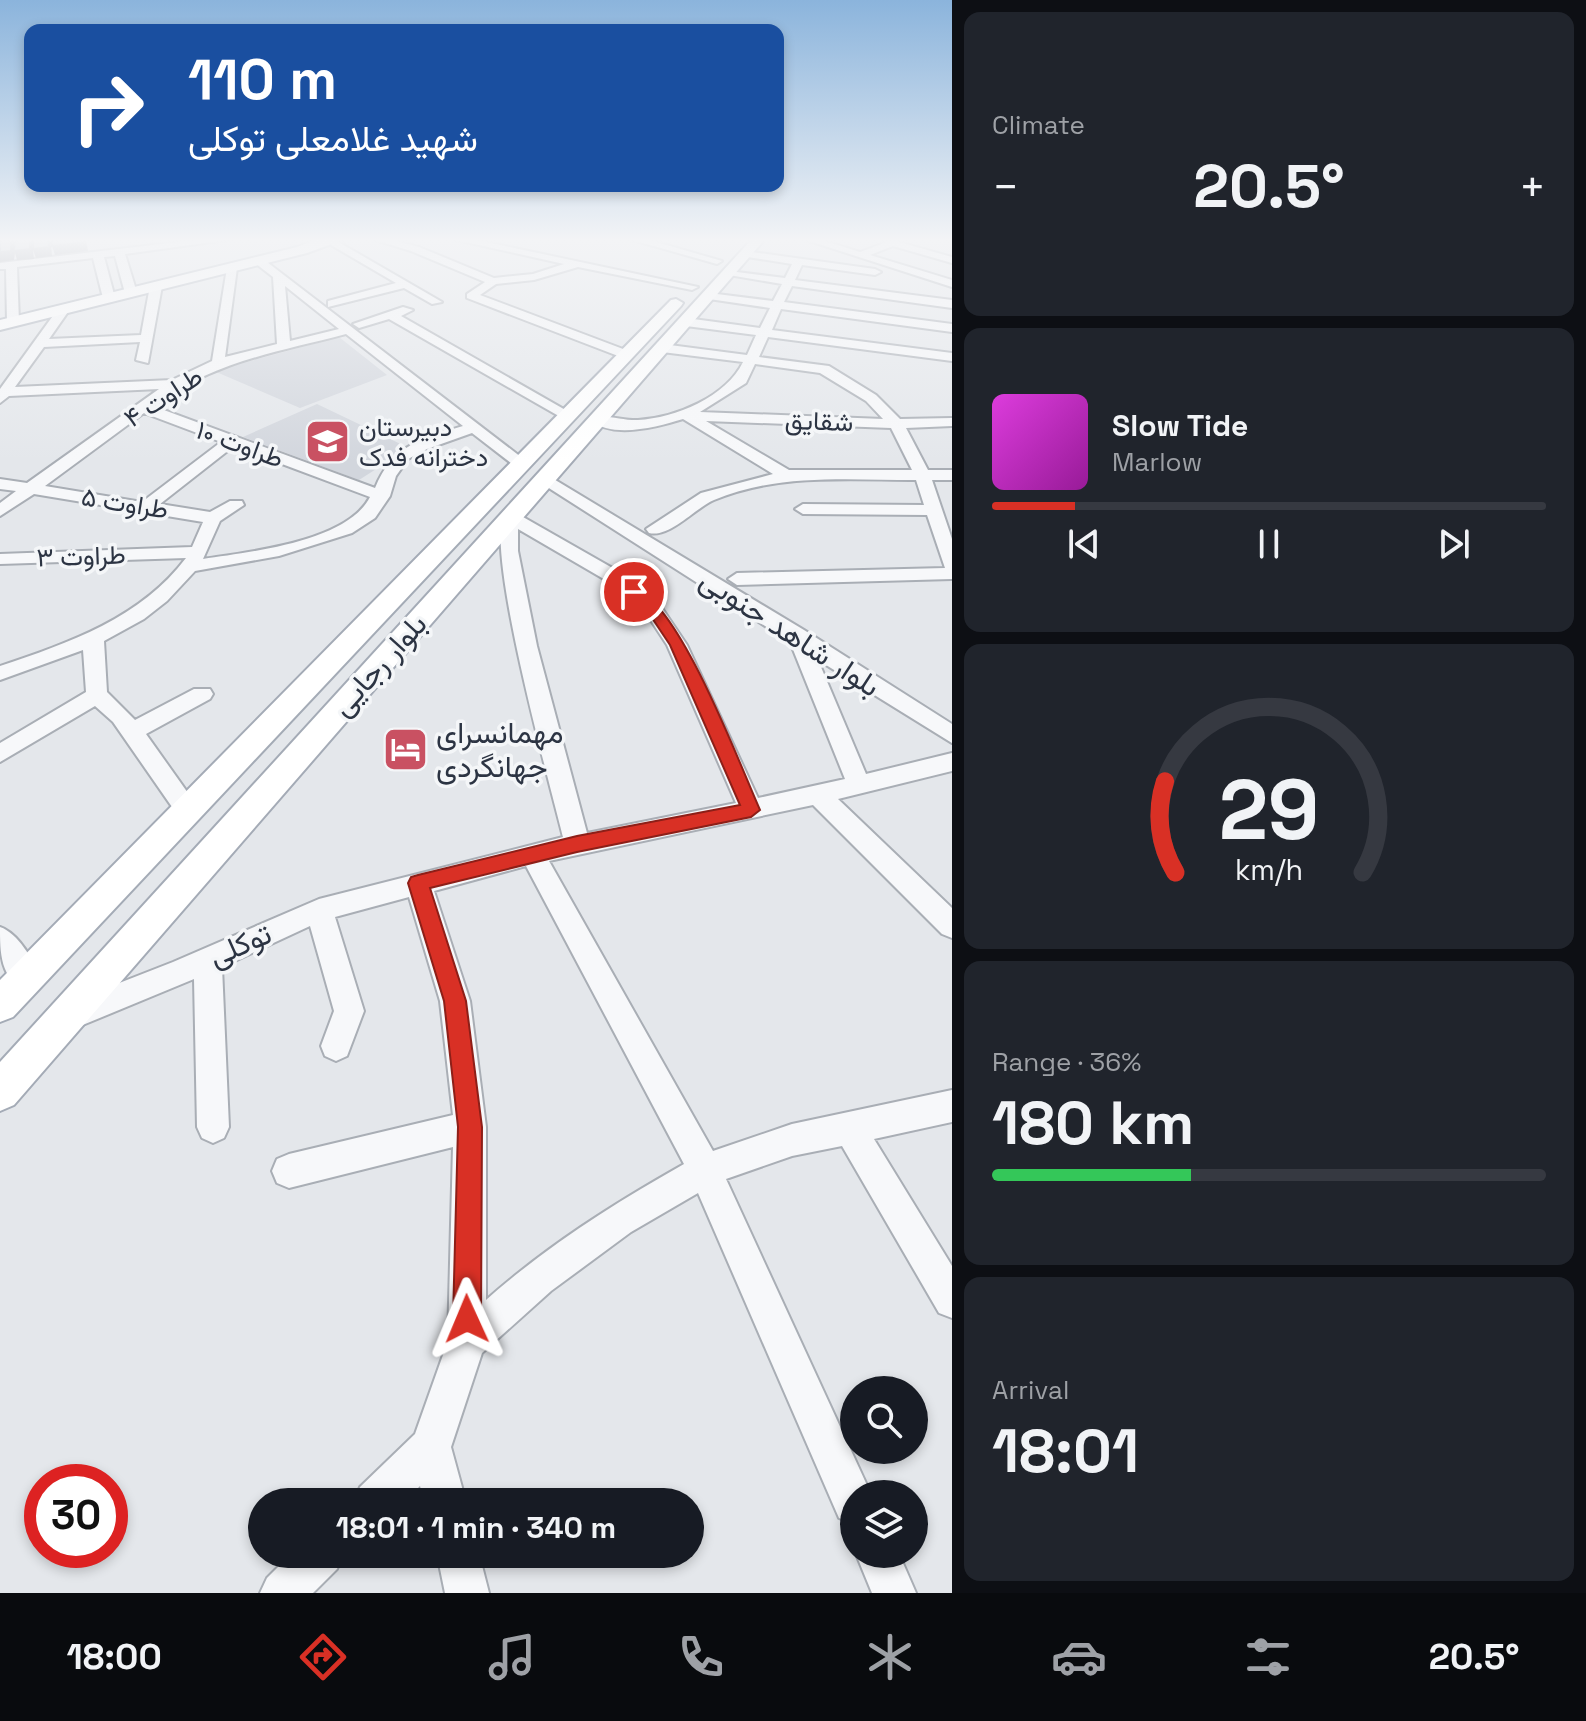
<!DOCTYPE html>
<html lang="en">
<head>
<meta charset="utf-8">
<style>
  body { margin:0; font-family:"Space Grotesk",Vazirmatn,sans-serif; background:#20242c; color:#f1f3f6; height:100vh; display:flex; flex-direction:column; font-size:30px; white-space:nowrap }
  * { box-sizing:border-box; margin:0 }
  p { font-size:26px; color:#9ea1a6 }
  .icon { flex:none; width:44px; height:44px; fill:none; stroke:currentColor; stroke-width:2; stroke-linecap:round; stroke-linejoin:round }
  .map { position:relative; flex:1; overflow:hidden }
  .drawer { display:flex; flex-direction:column; gap:12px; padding:12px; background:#0d0f14; width:634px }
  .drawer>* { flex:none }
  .top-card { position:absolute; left:24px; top:24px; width:760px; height:168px; border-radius:16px; box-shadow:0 4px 12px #0003; background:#1a4fa0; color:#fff; overflow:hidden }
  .controls { position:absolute; left:840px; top:1376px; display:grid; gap:16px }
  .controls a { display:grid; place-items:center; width:88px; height:88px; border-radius:50%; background:#171b24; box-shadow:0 4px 12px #0003; font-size:40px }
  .speed { position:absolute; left:24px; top:1464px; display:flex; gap:16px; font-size:40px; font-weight:700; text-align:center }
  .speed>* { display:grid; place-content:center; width:104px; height:104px; border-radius:50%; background:#171b24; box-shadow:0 4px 12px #0003; line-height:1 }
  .speed .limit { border:12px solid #d22; background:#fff; color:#111 }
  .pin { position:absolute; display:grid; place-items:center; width:68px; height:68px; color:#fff; margin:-34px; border:4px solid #fff; border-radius:50%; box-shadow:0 2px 8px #0007 }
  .me { position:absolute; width:88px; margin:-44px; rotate:359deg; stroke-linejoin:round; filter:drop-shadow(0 0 6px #0008) }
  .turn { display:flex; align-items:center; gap:28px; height:168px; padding:0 32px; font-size:36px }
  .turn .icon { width:104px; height:104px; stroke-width:2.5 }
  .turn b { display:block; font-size:56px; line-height:68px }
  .big { font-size:60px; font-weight:600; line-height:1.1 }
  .drawer .tile { flex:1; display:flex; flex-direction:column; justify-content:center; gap:12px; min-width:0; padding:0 28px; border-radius:16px; background:#20242c }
  .drawer .dial { align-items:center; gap:0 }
  .dial svg { height:208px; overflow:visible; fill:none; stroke:#363941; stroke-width:7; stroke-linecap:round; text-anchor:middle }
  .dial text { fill:#f1f3f6; stroke:none }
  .song { display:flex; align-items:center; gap:24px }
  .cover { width:96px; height:96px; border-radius:12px; background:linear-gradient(135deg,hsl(300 70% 55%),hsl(300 70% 35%)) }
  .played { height:8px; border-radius:4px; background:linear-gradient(90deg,#d93025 15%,#363941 15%) }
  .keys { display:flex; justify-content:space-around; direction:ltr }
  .heat { display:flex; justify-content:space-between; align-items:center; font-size:44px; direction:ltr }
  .charge { height:12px; border-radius:6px; background:linear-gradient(90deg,#34c759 36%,#363941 0) }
  .trip { position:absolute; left:248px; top:1488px; width:456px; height:80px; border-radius:40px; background:#171b24; box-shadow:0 4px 12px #0003; font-weight:600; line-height:80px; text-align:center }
  .menu { display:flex; height:128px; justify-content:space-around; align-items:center; background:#090b0e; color:#9ea1a6 }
  .menu .icon { width:56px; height:56px }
  .menu .current { color:#d93025 }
  .menu b { font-size:36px; color:#f1f3f6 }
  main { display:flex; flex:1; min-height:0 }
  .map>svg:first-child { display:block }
  .built { fill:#d2d6dd }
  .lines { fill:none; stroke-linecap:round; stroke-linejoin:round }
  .minor-casing { stroke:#a9aeb5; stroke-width:4 }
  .major-casing { stroke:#a4abb6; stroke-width:4 }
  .minor { fill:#f7f8fa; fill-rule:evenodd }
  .major { fill:#fff; fill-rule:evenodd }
  .shaded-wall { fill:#83868c }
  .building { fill:#bbc0c8; stroke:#83868c; stroke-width:2 }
  .route { fill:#d93025; stroke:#8d1f18; stroke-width:2 }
  .labels { text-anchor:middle; stroke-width:7; stroke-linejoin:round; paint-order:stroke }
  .far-street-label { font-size:26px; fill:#2c3443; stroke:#f4f6f8 }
  .far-poi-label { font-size:26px; fill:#2c3443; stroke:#f4f6f8; text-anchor:start }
  .street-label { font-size:30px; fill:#2c3443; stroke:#f4f6f8 }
  .poi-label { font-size:30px; fill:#2c3443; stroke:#f4f6f8; text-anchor:start }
</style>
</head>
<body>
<main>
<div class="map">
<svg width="952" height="1593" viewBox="0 0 952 1593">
  <rect width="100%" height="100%" fill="#e4e7eb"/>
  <!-- built -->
  <path class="built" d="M339,337L387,375L300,408L214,371Z
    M317,404L409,448L359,480L243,437Z"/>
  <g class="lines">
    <defs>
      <path id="minor" d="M203,239H234L125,254L137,293L131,296L125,293L115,256L104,257L115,298L109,301L103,298L93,258L17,267L19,322L13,326L7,322L6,269H0V263Z
        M372,239H389L419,247L494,278L533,274L564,264L452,239H472L698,287L692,290L578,267L534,280L496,284L480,295L631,352V358L626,359L467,298V294L485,282L411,251Z
        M629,239H646L722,261L717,264Z
        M803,239H818L860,252L892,240L952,257V263L893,246L870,255L952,280V287Z
        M335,240L442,302L432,304L404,288L328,307V301L396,283L331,245V241Z
        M745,251L875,269L881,272L875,275L802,265L795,280L952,300V308L792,286L784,302L952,324V332L781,309L772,330L952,353V361L768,337L759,357L829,366L876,395L900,419L952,418V426L906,428L928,470H952V480H932L952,539V579L737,585L728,579L737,573L945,568L927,515L803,514L795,509L803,504L924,505L916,480C848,480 778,473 714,500C695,508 670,538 649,533L646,529L701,493L773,474L683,419C657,427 613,439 590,420C600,412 623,421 638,420C675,418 726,397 743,362L662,352L656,348L662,344L747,355L756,335L686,326L680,322L686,318L760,328L770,308L709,299L703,296L709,293L773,301L782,284L723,274L729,271L785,278L792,264L741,256L740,254ZM755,364L820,373L866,401L883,419L700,412L746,383ZM706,421L891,428L912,470H789Z
        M255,259H263L530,464L528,467H516L472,433L427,449L408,459L396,476L390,496L375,518L352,533L279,556L195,571L167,601L144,619L104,641L107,692L135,720L194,689H210L213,694L210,699L146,734L200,810L197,817L188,819L179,817L113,722L95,706L0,762V743L86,692L83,650L0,680V666C69,643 141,618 186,558L0,564V554L192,547L203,522L34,494L0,516V503L16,491L0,489V479L27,483L159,389L9,396L0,403V389L60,306L70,309L49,339L141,335L150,286L156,283L162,286L148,363L136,360L140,342L44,347L15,387L172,380L212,361L227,268L232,265L237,268L225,357L277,344L273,277L255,263ZM285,286L339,329L290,341ZM346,334L463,426C422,439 393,444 375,488L153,406C215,361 274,353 346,334ZM144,413L221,442L142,502L45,486ZM234,446L370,497C347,542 249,552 203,559L220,521L244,505L242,501H230L210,512L160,504Z
        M403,307L413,310L401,316L576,416L569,420L564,419L389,319L359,328L353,324Z
        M547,475L804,630L952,724V743L818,660L866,774L952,753V771L838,799L952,908V938L942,934L813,805L549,861L713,1151L792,1124L952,1090V1122L874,1139L952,1266V1318L939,1313L842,1146L792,1156L726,1179L871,1494H854V1524L839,1518L698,1193L631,1232L551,1291L482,1353L451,1447L466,1502H424L420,1486L404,1502H354L360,1487L415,1434L448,1341L453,1147L289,1188L277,1183L272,1171L277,1159L289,1154L453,1115L440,1001L409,897L335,917L364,1011L347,1056L336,1061L325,1056L321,1046L334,1011L310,926L222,967L229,1127L224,1138L213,1143L202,1138L197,1127L194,979L73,1029L63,1025L58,1015L63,1005L173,962L319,899L563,837C550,784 485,552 504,513H516L623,574L658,602L687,645L758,798L845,779L790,642L541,483V477ZM518,529L609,582L644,610L667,645L736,803L587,833L537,646L518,551ZM526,866L684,1164C613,1204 547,1246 486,1300V1127L470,1001L434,891Z
        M0,927C18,933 33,960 41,977L37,986L27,990C0,980 0,952 0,927Z
        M291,1554H343L337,1569L313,1593H260L267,1578Z
        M437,1554H479L489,1593H445Z
        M856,1554H899L916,1593H872Z"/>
      <path id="major" d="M318,239H345L307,253L0,330V320L297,247Z
        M752,239H765L14,1105L0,1111V1062Z
        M676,299L683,303L681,306L13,1017L0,1022V980L671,300Z"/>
    </defs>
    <!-- minor casing -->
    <use href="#minor" class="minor-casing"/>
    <!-- major casing -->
    <use href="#major" class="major-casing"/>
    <!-- minor -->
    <use href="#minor" class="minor"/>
    <!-- major -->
    <use href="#major" class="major"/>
  </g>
  <!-- shaded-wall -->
  <path class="shaded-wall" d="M53,239L54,244H51L52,256L36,258L33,250L34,259L17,260L15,253L14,260L0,262V252L11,240Z
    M86,239L88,251L55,255L52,246Z"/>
  <!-- building -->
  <path class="building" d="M0,239H15L11,240V251L0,252Z
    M15,239H30V249L14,251Z
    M33,239H48L49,247L33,249Z
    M52,239H85V242L52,246Z"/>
  <!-- sky -->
  <linearGradient id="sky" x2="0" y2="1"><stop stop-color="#8bb4dc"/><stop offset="0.52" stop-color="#f3f4f6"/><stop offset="1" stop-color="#f3f4f6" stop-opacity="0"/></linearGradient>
  <rect width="952" height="462" fill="url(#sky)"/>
  <!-- route -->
  <path class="route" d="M634,588C679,602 739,763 760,810L751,817L577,852L430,888L466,1001L482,1127L481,1319L477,1329L467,1333L457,1329L453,1319L458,1127L444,1001L408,883L411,877L418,875L577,836L740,805L670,645L646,609L627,592Z"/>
  <!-- icons -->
  <defs>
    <symbol id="school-square" viewBox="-11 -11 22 22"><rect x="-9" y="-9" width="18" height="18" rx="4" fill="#c95162" stroke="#f4f6f8"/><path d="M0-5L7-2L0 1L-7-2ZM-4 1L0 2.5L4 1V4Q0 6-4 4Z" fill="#fff"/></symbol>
    <symbol id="hotel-square" viewBox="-11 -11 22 22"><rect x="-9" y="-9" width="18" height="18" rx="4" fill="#c95162" stroke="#f4f6f8"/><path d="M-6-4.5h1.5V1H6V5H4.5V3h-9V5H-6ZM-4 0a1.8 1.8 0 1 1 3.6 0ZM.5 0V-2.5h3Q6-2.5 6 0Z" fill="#fff"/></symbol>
  </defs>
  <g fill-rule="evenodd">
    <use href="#school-square" x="302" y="416" width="51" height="51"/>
    <use href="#hotel-square" x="380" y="724" width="51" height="51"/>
  </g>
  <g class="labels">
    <!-- far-street labels -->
    <g class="far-street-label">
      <text transform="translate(163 397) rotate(-33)" y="9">طراوت ۴</text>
      <text transform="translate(819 421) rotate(2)" y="9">شقایق</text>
      <text transform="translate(240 444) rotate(20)" y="9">طراوت ۱۰</text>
      <text transform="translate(125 503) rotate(9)" y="9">طراوت ۵</text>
      <text transform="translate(81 556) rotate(-2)" y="9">طراوت ۳</text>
    </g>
    <!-- far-poi labels -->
    <g class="far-poi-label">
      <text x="359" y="436">دبیرستان<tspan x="359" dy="30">دخترانه فدک</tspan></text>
    </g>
    <!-- street labels -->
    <g class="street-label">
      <text transform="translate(790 633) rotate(33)" y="10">بلوار شاهد جنوبی</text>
      <text transform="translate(379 665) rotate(-48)" y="10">بلوار رجایی</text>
      <text transform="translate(240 945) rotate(-24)" y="10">توکلی</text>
    </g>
    <!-- poi labels -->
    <g class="poi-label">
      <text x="436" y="743">مهمانسرای<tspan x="436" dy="34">جهانگردی</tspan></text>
    </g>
  </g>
</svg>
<div class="controls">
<a><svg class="icon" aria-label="search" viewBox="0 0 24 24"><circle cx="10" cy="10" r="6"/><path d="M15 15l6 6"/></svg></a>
<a><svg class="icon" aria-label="layers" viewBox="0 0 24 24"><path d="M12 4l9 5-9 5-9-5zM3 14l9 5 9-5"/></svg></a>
</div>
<div class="speed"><div class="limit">30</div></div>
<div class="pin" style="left:634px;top:592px;background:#d93025"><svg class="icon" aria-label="arrive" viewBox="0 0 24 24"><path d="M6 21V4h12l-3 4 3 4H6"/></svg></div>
<svg class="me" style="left:467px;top:1319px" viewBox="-20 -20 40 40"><path d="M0-17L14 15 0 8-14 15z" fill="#d93025" stroke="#fff" stroke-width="4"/></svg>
<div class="trip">18:01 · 1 min · 340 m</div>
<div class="top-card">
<div class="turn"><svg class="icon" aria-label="right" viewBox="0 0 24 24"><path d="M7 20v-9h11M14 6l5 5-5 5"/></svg><div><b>110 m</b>شهید غلامعلی توکلی</div></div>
</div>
</div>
<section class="drawer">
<div class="tile"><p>Climate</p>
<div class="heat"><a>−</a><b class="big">20.5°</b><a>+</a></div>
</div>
<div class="tile">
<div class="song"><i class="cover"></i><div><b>Slow Tide</b><p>Marlow</p></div></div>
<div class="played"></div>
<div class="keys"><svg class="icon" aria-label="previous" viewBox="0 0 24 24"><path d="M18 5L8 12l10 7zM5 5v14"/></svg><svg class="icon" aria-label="pause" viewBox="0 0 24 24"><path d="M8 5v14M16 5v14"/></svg><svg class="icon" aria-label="next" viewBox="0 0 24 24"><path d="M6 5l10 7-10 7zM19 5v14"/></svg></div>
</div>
<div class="tile dial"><svg viewBox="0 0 100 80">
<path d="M14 69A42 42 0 1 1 86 69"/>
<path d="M14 69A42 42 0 0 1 10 34" stroke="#d93025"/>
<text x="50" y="56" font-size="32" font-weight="700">29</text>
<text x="50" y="72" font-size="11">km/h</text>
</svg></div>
<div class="tile"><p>Range · 36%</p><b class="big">180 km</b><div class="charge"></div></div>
<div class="tile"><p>Arrival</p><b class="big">18:01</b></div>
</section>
</main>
<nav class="menu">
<b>18:00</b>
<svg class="icon current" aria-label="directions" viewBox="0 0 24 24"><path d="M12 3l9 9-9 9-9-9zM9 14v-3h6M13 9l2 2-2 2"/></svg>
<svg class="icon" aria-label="music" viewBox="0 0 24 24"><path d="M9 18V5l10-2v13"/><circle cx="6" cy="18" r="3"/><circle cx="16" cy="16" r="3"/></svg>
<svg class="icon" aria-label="phone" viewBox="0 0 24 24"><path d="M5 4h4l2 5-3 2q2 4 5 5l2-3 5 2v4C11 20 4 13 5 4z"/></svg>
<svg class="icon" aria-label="climate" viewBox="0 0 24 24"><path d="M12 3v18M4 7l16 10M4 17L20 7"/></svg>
<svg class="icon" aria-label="car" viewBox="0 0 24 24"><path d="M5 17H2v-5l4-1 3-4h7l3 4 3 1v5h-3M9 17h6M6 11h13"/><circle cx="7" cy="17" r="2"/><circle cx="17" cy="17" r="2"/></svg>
<svg class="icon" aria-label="filters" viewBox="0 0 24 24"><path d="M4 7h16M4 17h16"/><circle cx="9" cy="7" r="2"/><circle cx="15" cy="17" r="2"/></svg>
<b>20.5°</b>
</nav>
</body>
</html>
